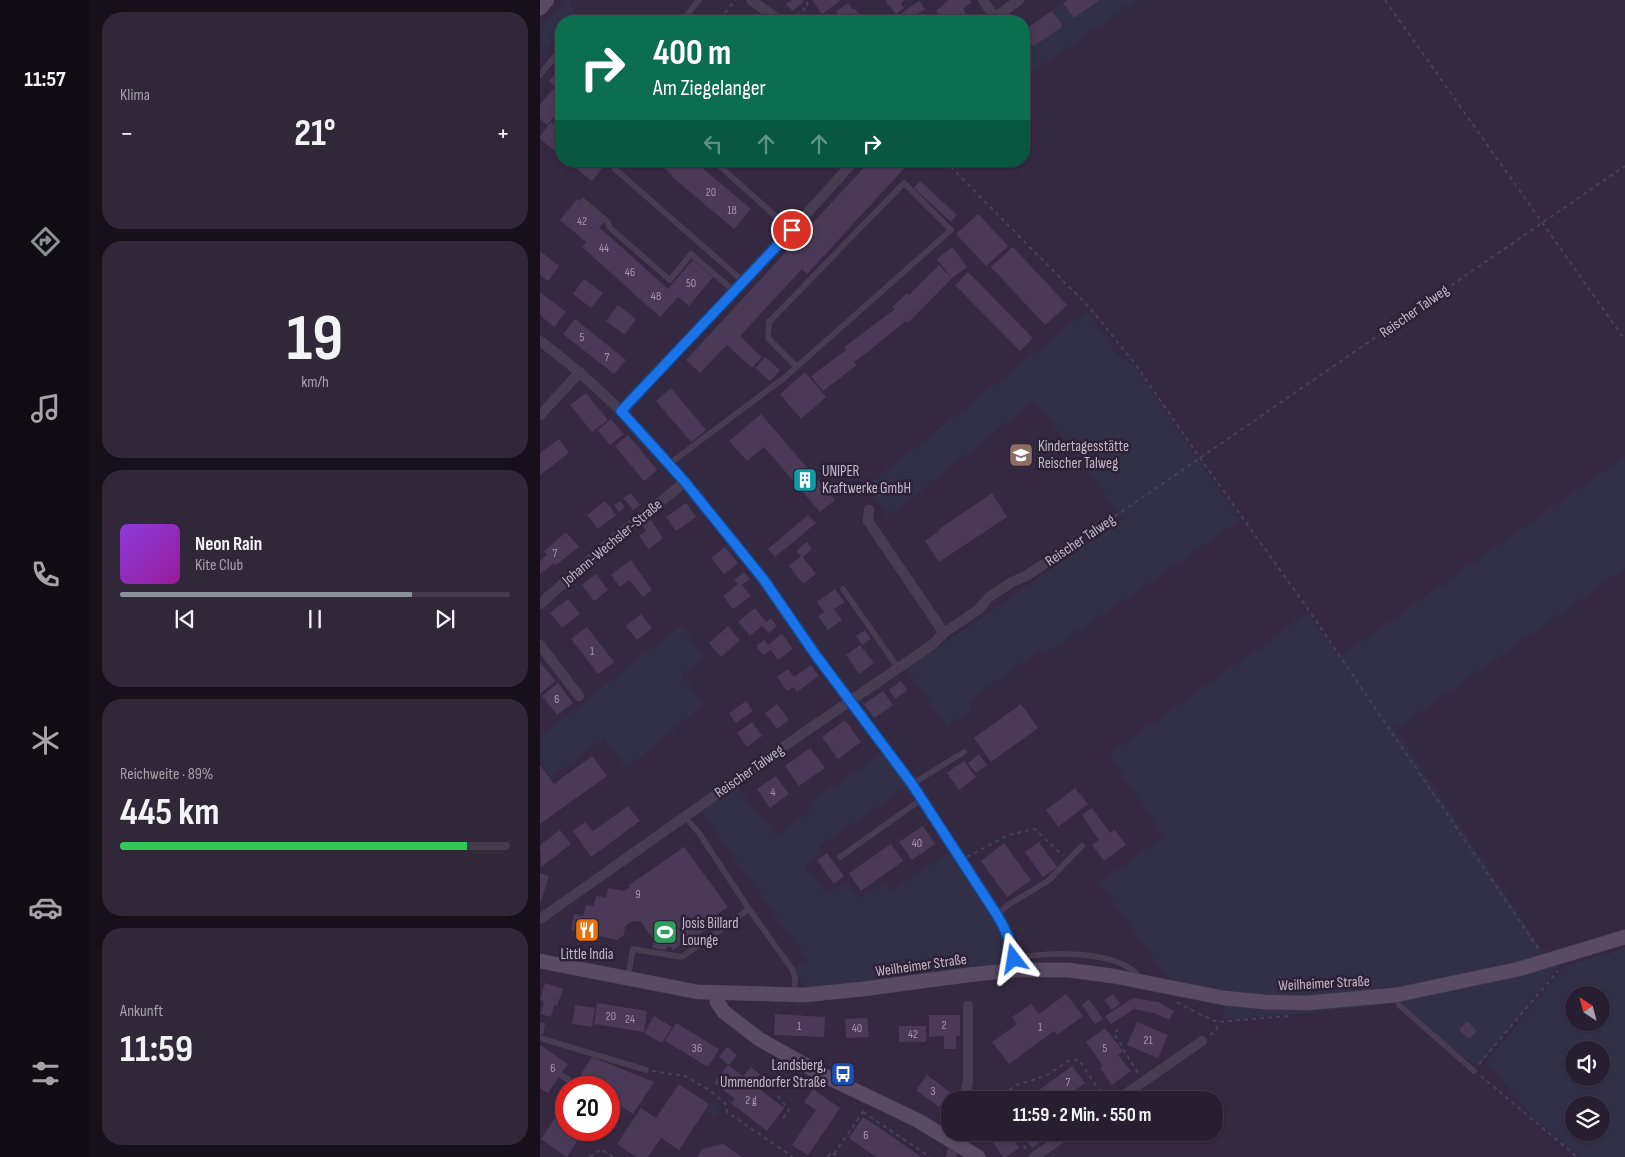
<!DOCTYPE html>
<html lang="de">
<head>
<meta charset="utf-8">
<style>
  body { margin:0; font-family:"Sofia Sans Condensed",sans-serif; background:#302739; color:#f1f3f6; height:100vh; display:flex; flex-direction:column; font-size:19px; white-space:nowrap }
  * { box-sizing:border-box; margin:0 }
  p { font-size:16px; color:#a5a2ab }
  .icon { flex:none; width:28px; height:28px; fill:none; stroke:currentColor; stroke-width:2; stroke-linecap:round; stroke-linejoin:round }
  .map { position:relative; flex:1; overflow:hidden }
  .details { display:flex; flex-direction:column; gap:12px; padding:12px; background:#16101b; width:450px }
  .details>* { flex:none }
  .top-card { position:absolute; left:15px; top:15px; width:475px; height:152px; border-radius:20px; box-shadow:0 1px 4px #0004,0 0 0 1px #443c4d; background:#0b6e4f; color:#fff; overflow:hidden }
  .needle { width:32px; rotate:324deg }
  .tools { position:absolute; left:1025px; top:986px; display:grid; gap:10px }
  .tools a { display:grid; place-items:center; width:45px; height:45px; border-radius:50%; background:#281e31; box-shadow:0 1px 4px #0004,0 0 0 1px #443c4d; font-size:25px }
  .speed { position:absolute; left:15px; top:1076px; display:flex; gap:10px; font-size:25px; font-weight:700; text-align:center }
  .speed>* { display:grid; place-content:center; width:65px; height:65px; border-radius:50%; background:#281e31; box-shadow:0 1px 4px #0004,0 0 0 1px #443c4d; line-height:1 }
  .speed .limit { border:8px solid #d22; background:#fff; color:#111 }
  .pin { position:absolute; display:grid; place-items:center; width:42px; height:42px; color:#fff; margin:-21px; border:2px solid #fff; border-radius:50%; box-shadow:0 1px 5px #0007 }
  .me { position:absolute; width:55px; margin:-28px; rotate:346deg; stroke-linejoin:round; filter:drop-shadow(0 0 4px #0008) }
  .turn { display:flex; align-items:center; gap:18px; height:105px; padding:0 15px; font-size:22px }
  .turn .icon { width:65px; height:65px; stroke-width:2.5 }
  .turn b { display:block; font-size:35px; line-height:42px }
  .lanes { display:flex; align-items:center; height:48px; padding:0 15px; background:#0003; justify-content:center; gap:25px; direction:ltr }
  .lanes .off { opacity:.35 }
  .big { font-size:38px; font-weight:700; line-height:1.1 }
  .details .tile { flex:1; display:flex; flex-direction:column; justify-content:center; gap:8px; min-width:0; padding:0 18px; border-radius:20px; background:#302739 }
  .details .dial { align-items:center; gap:0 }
  .dial b { font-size:65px; line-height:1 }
  .song { display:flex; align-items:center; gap:15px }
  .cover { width:60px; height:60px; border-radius:8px; background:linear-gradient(135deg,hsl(270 70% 55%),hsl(300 70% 35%)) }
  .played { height:5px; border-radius:2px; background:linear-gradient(90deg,#8c9099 75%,#443c4d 75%) }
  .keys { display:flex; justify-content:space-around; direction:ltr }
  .heat { display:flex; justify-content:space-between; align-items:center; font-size:28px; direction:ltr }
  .charge { height:8px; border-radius:4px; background:linear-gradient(90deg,#34c759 89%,#443c4d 0) }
  .trip { position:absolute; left:401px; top:1091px; width:282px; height:50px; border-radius:20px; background:#281e31; box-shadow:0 1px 4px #0004,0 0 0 1px #443c4d; font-weight:700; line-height:50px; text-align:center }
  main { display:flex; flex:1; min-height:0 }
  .tab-bar { display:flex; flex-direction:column; width:90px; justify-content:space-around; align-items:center; background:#100c14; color:#a5a2ab }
  .tab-bar .icon { width:35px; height:35px }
  .tab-bar .active { color:#8c9099 }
  .tab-bar b { font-size:22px; color:#f1f3f6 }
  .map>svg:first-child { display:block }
  .green { fill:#323047; fill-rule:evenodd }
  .building { fill:#4a3a57 }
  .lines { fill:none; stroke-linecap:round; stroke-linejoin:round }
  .lane-casing { stroke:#4d4357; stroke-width:5.5 }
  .street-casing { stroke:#4d4357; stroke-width:10 }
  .secondary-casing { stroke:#4d4357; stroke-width:15 }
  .path { stroke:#44435a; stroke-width:2; stroke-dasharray:4 4; stroke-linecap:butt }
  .lane { stroke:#473c51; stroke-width:4.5 }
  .street { stroke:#473c51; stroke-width:9 }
  .secondary { stroke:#594b64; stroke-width:14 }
  .route-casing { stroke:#114b97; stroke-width:12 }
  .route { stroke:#1a73e8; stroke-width:9 }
  .labels { text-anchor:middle; stroke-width:5; stroke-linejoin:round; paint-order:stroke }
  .number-label { font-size:12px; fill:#a397ac }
  .street-label { font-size:15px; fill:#c3b9cb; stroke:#2c2136 }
  .poi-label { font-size:15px; fill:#c3b9cb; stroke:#2c2136; text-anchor:start }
</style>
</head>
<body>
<main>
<nav class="tab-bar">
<b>11:57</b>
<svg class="icon active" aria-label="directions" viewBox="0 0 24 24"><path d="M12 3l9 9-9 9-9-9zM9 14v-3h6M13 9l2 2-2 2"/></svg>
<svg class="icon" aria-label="music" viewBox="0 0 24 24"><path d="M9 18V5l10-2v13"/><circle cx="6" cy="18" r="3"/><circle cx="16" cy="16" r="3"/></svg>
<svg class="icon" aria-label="phone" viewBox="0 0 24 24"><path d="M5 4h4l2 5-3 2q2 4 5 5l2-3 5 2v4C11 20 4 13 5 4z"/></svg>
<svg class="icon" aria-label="climate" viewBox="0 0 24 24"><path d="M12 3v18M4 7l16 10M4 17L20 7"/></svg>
<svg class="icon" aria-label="car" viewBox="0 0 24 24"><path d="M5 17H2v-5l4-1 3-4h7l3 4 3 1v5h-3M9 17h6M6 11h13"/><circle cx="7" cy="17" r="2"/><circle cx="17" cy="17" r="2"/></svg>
<svg class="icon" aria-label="filters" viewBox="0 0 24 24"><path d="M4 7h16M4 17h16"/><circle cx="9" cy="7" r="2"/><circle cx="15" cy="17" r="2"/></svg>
</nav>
<section class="details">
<div class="tile"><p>Klima</p>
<div class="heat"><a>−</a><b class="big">21°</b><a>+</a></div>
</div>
<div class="tile dial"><b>19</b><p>km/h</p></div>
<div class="tile">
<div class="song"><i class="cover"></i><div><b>Neon Rain</b><p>Kite Club</p></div></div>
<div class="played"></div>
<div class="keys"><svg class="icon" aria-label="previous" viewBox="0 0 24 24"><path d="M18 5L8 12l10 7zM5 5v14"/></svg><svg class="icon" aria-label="pause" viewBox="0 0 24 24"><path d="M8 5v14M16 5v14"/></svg><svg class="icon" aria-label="next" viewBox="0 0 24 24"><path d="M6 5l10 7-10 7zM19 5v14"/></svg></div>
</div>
<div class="tile"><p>Reichweite · 89%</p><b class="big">445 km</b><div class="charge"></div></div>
<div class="tile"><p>Ankunft</p><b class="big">11:59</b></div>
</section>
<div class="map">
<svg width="1085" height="1157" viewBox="0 0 1085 1157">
  <rect width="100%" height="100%" fill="#352841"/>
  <!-- green -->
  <path class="green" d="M24,0H28L35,13L29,21H21V31L0,58V29Z
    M560,0H597L484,78V57L487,54L484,50V41L488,46L492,44L494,46L522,26L512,11L523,3L534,18Z
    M547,311L578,355L595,366L657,458L701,520L505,654L502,649L428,701L431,709L407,726L367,669L583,519L495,400L348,516L327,486Z
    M1085,456V568L856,729L1007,957L852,991L766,1000L723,998L632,983L559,883L624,836L569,754L768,613L799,657Z
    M140,626L164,657L141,675L163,705L87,768L64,738L11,777L0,762V737Z
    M345,752L370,784L279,847L281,853L265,866L286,894L307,883L320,898L343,884L350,893L410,852L465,927L474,966L265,989L254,968L267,959L160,810L195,785L236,836L270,811L272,801Z
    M1085,948V1157H1039L994,1118L946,1062L1024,967ZM1034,995H1061V1022H1034ZM1034,1050H1061V1078H1034ZM1034,1105H1061V1132H1034Z
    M1022,963L938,1067L912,1048L859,1005L858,998Z
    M854,998L857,1003L729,1017L682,1020L685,1002Z
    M172,1100L182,1106L175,1117L165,1111Z"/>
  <!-- building -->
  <path class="building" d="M252,0H262L264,2L252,11L246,4Z
    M272,0H301L282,14Z
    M347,0H365L361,3L364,8L356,14L346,2Z
    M409,0H430L432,2L423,9L426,13L417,20L418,21H392L400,16L396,11Z
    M528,0H560L534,18L523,3Z
    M379,1L385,9L367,21L361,14Z
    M308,3L313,10L315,9L324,21H298L301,19L296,12Z
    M512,11L523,26L494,46L492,44L488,46L484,41V30Z
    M21,67V109L7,125L0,119V104L15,87L9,81Z
    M11,122L21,131V156L0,139V136Z
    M27,161H58L64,166L52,181Z
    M116,161H154L211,209L194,229L131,176L132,175Z
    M330,161H371L267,274L262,269L200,336L222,357L212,368L187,345L160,373L146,360Z
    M380,181L417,215L411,222L374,188Z
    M37,199L64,222L59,227L128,289L153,260L173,277L149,306L138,297L120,317L42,247L46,242L20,220Z
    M438,214L468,246L446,266L416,234Z
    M412,247L427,267L412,278L397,259Z
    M473,247L527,305L505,325L451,267Z
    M0,251L19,266L8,281L0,275Z
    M399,265L412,278L368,323L366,321L330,350L314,362L317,365L283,391L271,376L306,350L304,347L355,309L352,307L367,293L369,295Z
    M428,272L493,338L480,351L415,285Z
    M44,279L63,293L51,308L33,294Z
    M0,292L26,312L14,327L0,315Z
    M78,305L96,319L85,335L66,321Z
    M35,319L86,360L74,374L23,334Z
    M225,357L240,370L230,381L215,368Z
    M265,372L286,397L261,419L240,394Z
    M131,388L166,430L151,442L116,401Z
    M46,393L68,420L52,432L30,405Z
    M221,414L295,500L280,512L224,447L207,461L189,441Z
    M71,419L84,434L70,445L58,430Z
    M88,435L117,470L104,481L75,446Z
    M19,439L29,453L0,475V453Z
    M91,493L100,505L93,510L83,498Z
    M452,493L467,517L399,562L385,541L399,531L398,530Z
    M65,501L76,515L58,529L47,515Z
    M80,501L85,507L79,512L74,505Z
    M146,503L156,517L136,531L126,517Z
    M268,515L276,523L235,557L228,549Z
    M109,517L123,538L109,549L99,536L106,531L101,523Z
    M26,532L39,547L16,565L14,563L0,574V561L7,555L4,551Z
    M267,542L272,549L263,557L276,574L263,584L249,566L261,556L256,551Z
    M185,547L198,563L184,574L171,558Z
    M91,560L112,590L103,597L89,580L80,587L71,575Z
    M204,572L210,579L202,585L211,596L193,609L183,596L198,584L194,580Z
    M56,574L68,590L54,601L42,585Z
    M295,589L305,602L294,609L302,620L288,630L278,616L284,612L277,602Z
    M28,599L40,614L22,628L10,613Z
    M215,608L226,622L231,618L237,626L229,633L222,626L210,636L198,622Z
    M101,614L112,628L97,640L86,626Z
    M188,626L200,640L181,657L169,643Z
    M47,627L74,662L58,674L31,639Z
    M325,630L331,639L322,645L316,636Z
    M242,634L253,649L238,660L231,650L223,655L216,646L224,640L228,645Z
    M320,645L334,663L319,674L306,655Z
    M0,662L15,681L0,694Z
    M271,665L279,676L257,692L253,687L247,691L237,677L248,669L254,677Z
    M361,681L367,690L355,699L349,690Z
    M18,683L33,703L17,715L2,696Z
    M343,691L353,705L334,718L324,704Z
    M206,701L213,711L196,723L189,713Z
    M237,704L249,720L237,729L225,713Z
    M481,704L498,728L451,762L434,738Z
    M305,720L321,742L298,759L282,737Z
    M212,722L222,736L207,747L197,733Z
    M270,748L285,768L259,786L245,766Z
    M439,754L447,765L436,773L428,763Z
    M52,756L67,776L0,824V765L14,784Z
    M424,761L436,777L419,790L407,773Z
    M236,776L249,794L230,808L217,789Z
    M535,788L548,804L518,827L506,810Z
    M88,806L100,821L51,857L33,831L45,822L53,831Z
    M552,808L570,833L575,830L586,845L564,861L552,845L559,840L542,815Z
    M383,826L395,844L372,860L359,842Z
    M20,830L31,844L1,867L0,845Z
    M499,842L517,867L503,877L485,852Z
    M464,843L491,880L467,897L441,861Z
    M351,844L363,861L321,891L309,873Z
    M144,847L188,907L172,918L176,923L149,942L147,940L133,950L130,946L124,950L112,948L114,940L101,922L93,921L85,926L84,935L77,940L31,930L34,914L43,916L46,905L54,906L56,896L66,898L68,888L84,891L89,888L88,886Z
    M287,853L304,876L294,884L277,860Z
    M0,873L9,876L0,904Z
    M5,983L23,989L17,1006L14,1005L11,1017L0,1014L4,1002L0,999Z
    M526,994L543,1016L517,1035L514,1031L469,1064L452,1042L477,1024L472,1017L491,1004L499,1014Z
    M573,994L580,1004L572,1010L564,1000Z
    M593,998L618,1002L634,1011L629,1020L614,1013L594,1009L571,1024L565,1016Z
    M549,999L563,1019L555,1024L542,1005Z
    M57,1003L107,1011L104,1032L54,1024Z
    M35,1005L55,1008L52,1027L32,1024Z
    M235,1014L285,1017L284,1037L234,1035Z
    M389,1015H420V1036H416V1049H404V1036L389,1037Z
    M114,1016L132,1027L122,1043L104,1033Z
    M327,1018L329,1037L306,1038L305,1019Z
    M927,1021L937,1031L929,1039L919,1030Z
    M0,1022L5,1024L3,1035L0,1034Z
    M597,1022L628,1035L618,1058L587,1045Z
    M136,1023L179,1049L168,1067L125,1041Z
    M359,1026H386V1042H359Z
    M565,1028L583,1051L578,1055L591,1071L572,1085L560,1068L563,1066L546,1042Z
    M0,1045L28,1064L22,1072L38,1083L43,1076L41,1074L52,1057L114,1082L93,1114L69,1098V1088H34L19,1077L8,1093L0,1088Z
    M187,1047L197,1055L189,1065L179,1057Z
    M188,1065L203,1076L211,1067L220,1074L213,1084L244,1108L227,1131L191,1103L195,1099L174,1083Z
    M532,1066L545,1083L521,1100H494L491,1096Z
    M387,1075L410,1092L399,1107L376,1090Z
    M139,1084L169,1104L139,1150L121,1138L108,1157H96L77,1144L101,1108L116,1118Z
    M273,1089L300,1108L268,1155L252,1145L276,1110L264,1102Z
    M482,1092L487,1100H471Z
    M26,1101V1130H44L27,1157L1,1139Z
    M323,1117L344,1131L381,1157H336L309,1138Z
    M446,1132H469L479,1148L466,1157H463Z
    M486,1132H513L492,1148L483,1135Z
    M183,1144L202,1157H157L162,1149Z"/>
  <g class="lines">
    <defs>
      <path id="lane" d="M50,21L53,18L57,21
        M142,21L159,0
        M0,75L21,49
        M20,125L21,126
        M174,161L251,230
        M75,169L204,282
        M43,201L67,221L70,228L130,280L151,254L194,291
        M129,464L244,378L411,230L364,183L229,322L228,338L257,367
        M303,589L358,668
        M310,701L372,784L457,915C467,934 472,946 475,968
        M372,784L424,752
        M145,817L159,833L209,909
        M300,857L382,799
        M457,915L468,905L508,881L542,846
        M474,959C505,951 581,949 601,979
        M88,976L93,949L142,957L209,909L252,969L255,977L254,993
        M856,996L859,1005L934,1071
        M0,1038L106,1070"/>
      <path id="street" d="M211,0L240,21
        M443,0L454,17
        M450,21L479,0
        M0,341C89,406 157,495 224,581C242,604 257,629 274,652C285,669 298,685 310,701
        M81,411L252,230L314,161
        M0,415L40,372
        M329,510L328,521L404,633
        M0,604L69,543L145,482
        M0,645L39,696
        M0,919L269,729L392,645L404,633L439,609L449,597L472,582L486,576L534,544
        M424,1100L428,1081V1006
        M577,1100L662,1041
        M411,1157L417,1132
        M494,1157L530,1132"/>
      <path id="secondary" d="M0,8L7,0
        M0,961L158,992L264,995L323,989L428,975L475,970H528L573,976L684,998L725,1002L766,1003L856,995L979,969L1085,937
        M176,993L177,1002L184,1012L219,1039L285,1076L377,1120L438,1157"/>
    </defs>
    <!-- lane casing -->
    <use href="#lane" class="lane-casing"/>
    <!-- street casing -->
    <use href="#street" class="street-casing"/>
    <!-- secondary casing -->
    <use href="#secondary" class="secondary-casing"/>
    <!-- path -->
    <path class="path" d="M845,0L1085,340
      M185,13L195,0
      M250,19L251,20L268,6L266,0
      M405,161L550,308L596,365L660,458L770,612L1000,951
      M542,539L1085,166
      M427,857L468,835L495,829L523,856
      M637,1002L659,1014L678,1022L749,1016
      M578,1029L574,1034C583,1047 589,1060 598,1073
      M670,1035L676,1030L678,1023
      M939,1064L1018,971
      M112,1071L145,1076L169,1090L185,1103L187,1112L253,1157
      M941,1076L1037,1157
      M238,1096L249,1110L242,1120
      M457,1100L476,1085L506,1076L528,1061L539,1060L566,1100
      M323,1112L390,1157
      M475,1132L487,1151
      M294,1154L325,1109
      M50,1157L61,1149L73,1157
      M288,1157L291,1152L298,1157"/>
    <!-- lane -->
    <use href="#lane" class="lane"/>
    <!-- street -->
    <use href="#street" class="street"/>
    <!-- secondary -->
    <use href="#secondary" class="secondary"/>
  </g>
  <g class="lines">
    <defs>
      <path id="route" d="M252,230L81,411L145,482L224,580L275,654L372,784L457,915C465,929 472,942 474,959"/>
    </defs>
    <!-- route casing -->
    <use href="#route" class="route-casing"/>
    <!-- route -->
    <use href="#route" class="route"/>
  </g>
  <!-- icons -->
  <defs>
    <symbol id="school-square" viewBox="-11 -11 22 22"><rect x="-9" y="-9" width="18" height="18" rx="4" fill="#8d6e63" stroke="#2c2136"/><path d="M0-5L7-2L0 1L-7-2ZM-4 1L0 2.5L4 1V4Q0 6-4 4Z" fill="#fff"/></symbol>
    <symbol id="building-square" viewBox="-11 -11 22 22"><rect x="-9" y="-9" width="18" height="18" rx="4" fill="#0f9aa8" stroke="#2c2136"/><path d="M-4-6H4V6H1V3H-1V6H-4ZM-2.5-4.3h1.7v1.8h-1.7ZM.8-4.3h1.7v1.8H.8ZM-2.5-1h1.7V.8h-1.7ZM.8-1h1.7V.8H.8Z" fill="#fff"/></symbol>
    <symbol id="restaurant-square" viewBox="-11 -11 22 22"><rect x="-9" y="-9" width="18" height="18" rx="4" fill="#e8710a" stroke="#2c2136"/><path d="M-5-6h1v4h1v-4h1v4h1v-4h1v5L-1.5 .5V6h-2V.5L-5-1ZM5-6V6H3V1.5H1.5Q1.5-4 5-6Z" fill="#fff"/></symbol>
    <symbol id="stadium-square" viewBox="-11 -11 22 22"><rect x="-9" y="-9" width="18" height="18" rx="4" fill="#2e9e5b" stroke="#2c2136"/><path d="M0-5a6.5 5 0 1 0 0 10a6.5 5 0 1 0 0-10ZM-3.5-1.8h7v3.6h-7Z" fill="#fff"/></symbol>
    <symbol id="bus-square" viewBox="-11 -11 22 22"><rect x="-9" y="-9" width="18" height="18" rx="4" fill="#1a4fb4" stroke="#2c2136"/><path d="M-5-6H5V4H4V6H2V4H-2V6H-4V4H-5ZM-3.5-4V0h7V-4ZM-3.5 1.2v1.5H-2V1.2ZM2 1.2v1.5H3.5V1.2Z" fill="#fff"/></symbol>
  </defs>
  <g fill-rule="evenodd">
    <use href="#school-square" x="467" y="441" width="28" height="28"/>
    <use href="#building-square" x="251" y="466" width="28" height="28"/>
    <use href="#restaurant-square" x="33" y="916" width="28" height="28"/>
    <use href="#stadium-square" x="111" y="918" width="28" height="28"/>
    <use href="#bus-square" x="289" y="1060" width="28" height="28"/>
  </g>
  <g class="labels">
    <!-- number labels -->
    <g class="number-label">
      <text x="171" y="196">20</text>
      <text x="192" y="214">18</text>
      <text x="42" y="225">42</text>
      <text x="64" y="252">44</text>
      <text x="90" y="276">46</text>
      <text x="151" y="287">50</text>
      <text x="116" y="300">48</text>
      <text x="42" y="341">5</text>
      <text x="67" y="361">7</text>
      <text x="15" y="557">7</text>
      <text x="52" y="655">1</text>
      <text x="17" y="703">6</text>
      <text x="233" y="796">4</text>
      <text x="377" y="847">40</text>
      <text x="98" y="898">9</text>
      <text x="71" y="1020">20</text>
      <text x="90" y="1023">24</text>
      <text x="404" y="1029">2</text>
      <text x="259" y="1030">1</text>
      <text x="500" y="1031">1</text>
      <text x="317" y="1032">40</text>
      <text x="373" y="1038">42</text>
      <text x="608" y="1044">21</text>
      <text x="157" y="1052">36</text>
      <text x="565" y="1052">5</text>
      <text x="13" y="1072">6</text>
      <text x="528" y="1086">7</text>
      <text x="393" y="1095">3</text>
      <text x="211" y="1104">2 g</text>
      <text x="326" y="1139">6</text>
    </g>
    <!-- street labels -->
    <g class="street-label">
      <text transform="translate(874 311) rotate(-35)" y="5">Reischer Talweg</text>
      <text transform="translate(540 540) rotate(-34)" y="5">Reischer Talweg</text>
      <text transform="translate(72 542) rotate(-40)" y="5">Johann-Wechsler-Straße</text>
      <text transform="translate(209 771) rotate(-35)" y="5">Reischer Talweg</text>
      <text transform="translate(381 965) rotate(-8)" y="5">Weilheimer Straße</text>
      <text transform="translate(784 983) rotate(-3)" y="5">Weilheimer Straße</text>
    </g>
    <!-- poi labels -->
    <g class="poi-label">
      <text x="498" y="451">Kindertagesstätte<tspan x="498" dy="17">Reischer Talweg</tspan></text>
      <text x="282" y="476">UNIPER<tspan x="282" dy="17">Kraftwerke GmbH</tspan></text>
      <text x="142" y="928">Josis Billard<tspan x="142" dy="17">Lounge</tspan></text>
      <text x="47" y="959" text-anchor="middle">Little India</text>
      <text x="286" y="1070" text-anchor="end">Landsberg,<tspan x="286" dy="17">Ummendorfer Straße</tspan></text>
    </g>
  </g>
</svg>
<div class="tools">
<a><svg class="needle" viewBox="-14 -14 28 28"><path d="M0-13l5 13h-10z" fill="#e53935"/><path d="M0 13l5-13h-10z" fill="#a5a2ab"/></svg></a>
<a><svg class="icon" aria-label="sound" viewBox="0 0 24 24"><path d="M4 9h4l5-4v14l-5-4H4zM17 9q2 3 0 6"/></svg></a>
<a><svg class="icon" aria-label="layers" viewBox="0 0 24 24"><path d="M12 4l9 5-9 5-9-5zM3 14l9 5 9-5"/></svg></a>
</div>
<div class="speed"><div class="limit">20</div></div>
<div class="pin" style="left:252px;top:230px;background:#d93025"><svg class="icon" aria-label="arrive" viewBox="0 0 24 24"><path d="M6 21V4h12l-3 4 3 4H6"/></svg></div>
<svg class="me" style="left:474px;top:959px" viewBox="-20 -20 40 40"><path d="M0-17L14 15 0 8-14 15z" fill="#1a73e8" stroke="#fff" stroke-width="4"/></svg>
<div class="trip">11:59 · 2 Min. · 550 m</div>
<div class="top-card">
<div class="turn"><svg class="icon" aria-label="right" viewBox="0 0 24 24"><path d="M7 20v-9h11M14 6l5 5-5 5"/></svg><div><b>400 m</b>Am Ziegelanger</div></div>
<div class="lanes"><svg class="icon off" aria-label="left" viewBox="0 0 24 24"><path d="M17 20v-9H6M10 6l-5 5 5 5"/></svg><svg class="icon off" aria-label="ahead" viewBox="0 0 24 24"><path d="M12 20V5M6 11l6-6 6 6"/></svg><svg class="icon off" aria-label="ahead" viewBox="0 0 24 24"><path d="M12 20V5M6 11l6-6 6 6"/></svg><svg class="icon" aria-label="right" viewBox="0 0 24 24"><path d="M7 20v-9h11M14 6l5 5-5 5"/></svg></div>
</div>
</div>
</main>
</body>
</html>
